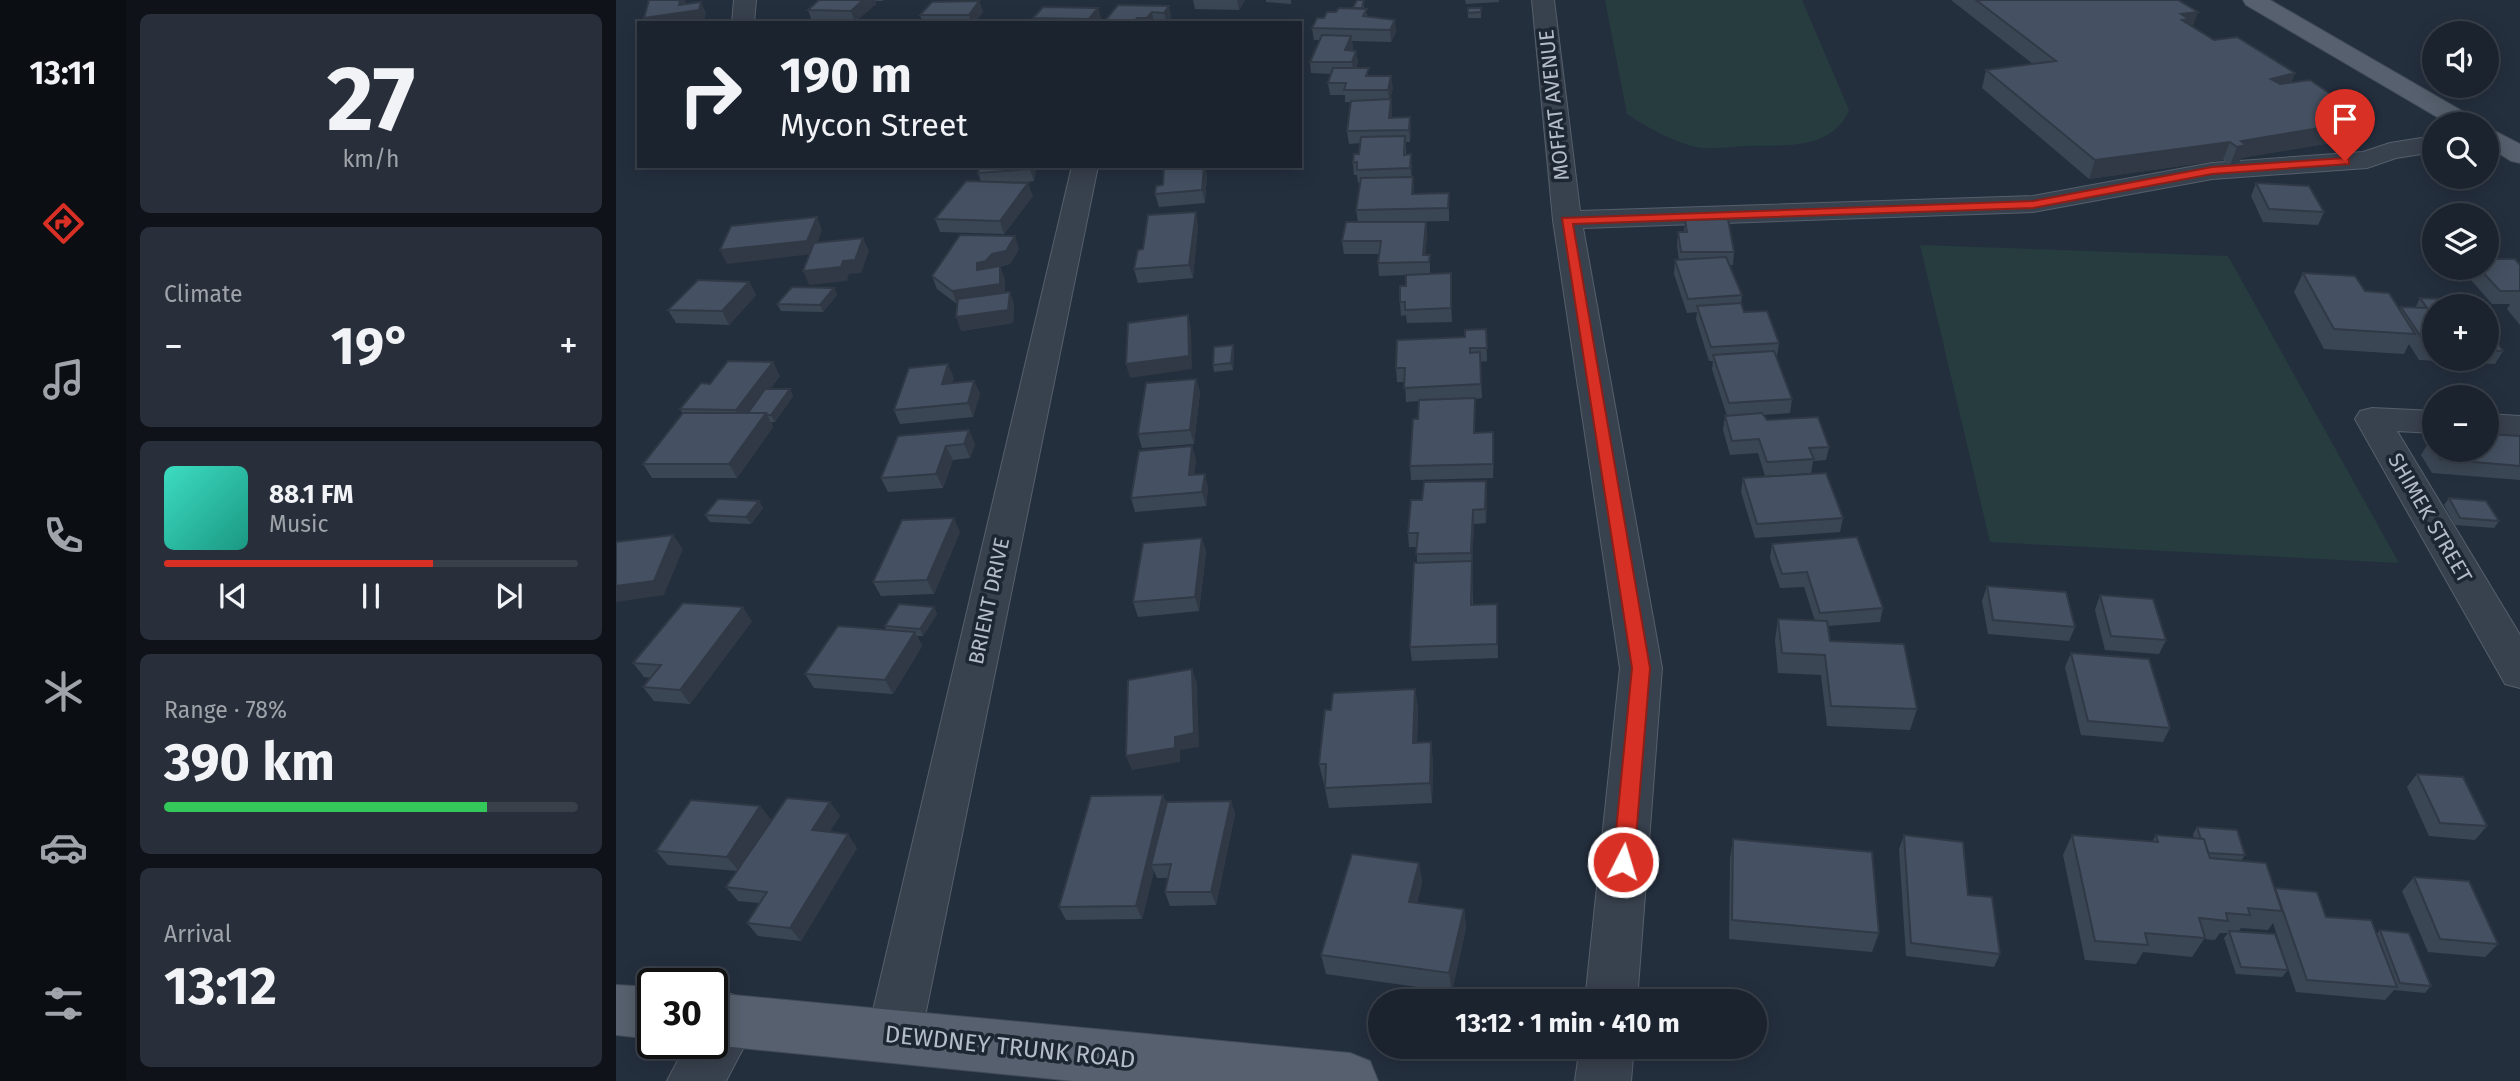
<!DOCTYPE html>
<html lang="en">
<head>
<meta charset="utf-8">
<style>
  body { margin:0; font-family:"Fira Sans",sans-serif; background:#282f3a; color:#f1f3f6; height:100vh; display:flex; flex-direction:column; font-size:26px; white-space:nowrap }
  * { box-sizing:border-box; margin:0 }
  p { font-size:23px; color:#a0a4aa }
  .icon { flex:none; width:38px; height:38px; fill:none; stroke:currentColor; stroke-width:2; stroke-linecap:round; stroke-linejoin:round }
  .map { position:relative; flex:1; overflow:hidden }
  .side { display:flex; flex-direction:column; gap:14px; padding:14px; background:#0f1319; width:490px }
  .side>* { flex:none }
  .banner { position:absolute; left:21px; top:21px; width:665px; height:147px; border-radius:0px; box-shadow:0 4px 18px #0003,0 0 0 2px #39404a; background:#1b232e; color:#f1f3f6; overflow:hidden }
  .fabs { position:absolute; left:1806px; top:21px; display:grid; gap:14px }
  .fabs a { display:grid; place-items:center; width:77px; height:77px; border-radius:50%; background:#1b232e; box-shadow:0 4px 18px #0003,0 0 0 2px #39404a; font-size:35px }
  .speed { position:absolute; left:21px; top:968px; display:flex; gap:14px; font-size:35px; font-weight:700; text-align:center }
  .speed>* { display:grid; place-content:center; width:91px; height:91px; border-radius:50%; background:#1b232e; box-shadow:0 4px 18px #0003,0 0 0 2px #39404a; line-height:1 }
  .speed .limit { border:4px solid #111; border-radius:10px; background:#fff; color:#111 }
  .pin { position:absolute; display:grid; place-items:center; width:60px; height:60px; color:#fff; margin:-72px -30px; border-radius:50% 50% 50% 0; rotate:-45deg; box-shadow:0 0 7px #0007 }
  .pin .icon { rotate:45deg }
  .me { position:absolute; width:77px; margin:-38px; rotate:5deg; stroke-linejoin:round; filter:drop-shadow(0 0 5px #0008) }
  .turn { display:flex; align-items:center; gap:24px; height:147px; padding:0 28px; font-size:32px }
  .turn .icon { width:91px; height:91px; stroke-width:2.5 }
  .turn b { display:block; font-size:49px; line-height:60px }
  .big { font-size:52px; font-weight:700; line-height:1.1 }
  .side .widget { flex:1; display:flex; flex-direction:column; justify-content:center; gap:10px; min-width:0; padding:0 24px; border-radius:10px; background:#282f3a }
  .side .dial { align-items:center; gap:0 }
  .dial b { font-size:91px; line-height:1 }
  .song { display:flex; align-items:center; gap:21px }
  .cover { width:84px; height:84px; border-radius:10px; background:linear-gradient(135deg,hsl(170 70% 55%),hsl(170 70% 35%)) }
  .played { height:7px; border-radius:4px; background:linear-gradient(90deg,#d93025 65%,#39404a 65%) }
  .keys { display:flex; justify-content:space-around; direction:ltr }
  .heat { display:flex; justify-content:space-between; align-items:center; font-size:38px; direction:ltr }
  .charge { height:10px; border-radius:5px; background:linear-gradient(90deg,#34c759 78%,#39404a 0) }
  .trip { position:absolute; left:752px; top:989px; width:399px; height:70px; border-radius:35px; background:#1b232e; box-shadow:0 4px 18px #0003,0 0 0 2px #39404a; font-weight:700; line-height:70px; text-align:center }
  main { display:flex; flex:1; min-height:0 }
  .menu { display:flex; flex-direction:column; width:126px; justify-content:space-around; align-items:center; background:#0b0e12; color:#a0a4aa }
  .menu .icon { width:49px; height:49px }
  .menu .active { color:#d93025 }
  .menu b { font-size:32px; color:#f1f3f6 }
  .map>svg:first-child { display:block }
  .green { fill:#263c3f }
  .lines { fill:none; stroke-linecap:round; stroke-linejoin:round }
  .minor-casing { stroke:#565f6c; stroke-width:2 }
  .major-casing { stroke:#414a57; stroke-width:2 }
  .minor { fill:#38414e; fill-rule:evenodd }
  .major { fill:#56606e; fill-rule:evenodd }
  .wall { fill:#3b4654 }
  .shaded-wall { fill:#303945 }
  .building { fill:#455162; stroke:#303945; stroke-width:2 }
  .route { fill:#d93025; stroke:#8d1f18; stroke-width:2 }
  .labels { text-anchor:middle; stroke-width:7; stroke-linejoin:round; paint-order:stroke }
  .street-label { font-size:21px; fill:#b4bcc9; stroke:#1d2633 }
  .near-street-label { font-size:24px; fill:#b4bcc9; stroke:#1d2633 }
</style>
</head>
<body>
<main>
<nav class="menu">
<b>13:11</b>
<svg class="icon active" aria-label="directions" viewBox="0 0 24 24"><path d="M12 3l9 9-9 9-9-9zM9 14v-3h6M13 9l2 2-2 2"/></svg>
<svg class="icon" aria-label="music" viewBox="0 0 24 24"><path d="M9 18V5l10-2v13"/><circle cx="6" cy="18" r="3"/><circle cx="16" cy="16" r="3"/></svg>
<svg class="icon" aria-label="phone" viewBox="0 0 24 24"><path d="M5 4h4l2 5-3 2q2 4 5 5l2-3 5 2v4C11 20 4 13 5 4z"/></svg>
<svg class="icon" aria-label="climate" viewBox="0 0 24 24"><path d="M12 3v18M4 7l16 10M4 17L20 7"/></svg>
<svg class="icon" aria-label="car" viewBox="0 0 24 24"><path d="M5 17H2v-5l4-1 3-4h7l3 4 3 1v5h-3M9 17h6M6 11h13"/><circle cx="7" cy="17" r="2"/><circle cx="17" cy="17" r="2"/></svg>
<svg class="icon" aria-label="filters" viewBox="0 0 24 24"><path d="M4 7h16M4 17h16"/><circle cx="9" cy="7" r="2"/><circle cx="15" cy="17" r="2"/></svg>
</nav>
<section class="side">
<div class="widget dial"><b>27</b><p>km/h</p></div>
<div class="widget"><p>Climate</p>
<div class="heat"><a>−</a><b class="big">19°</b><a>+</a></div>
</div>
<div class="widget">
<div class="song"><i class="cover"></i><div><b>88.1 FM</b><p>Music</p></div></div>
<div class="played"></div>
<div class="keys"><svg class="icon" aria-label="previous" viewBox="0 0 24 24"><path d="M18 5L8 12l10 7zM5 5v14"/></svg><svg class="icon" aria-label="pause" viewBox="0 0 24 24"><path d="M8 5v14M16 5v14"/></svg><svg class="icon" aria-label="next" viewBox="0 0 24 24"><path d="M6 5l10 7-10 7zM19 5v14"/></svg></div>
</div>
<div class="widget"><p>Range · 78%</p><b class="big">390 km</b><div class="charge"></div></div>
<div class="widget"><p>Arrival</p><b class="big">13:12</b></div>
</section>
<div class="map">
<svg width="1904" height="1081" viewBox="0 0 1904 1081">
  <rect width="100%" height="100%" fill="#242f3e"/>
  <!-- green -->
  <path class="green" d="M989,0H1186L1233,110C1217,151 1165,145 1128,146C1113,147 1094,150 1080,147C1055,141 1032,128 1011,114Z
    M1304,245L1612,256L1783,563L1374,542Z"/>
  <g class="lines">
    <defs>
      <path id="minor" d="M118,0H140L138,23H116Z
        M916,0H938L964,211L1417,196L1596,163L1747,152L1774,143L1818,136V152L1780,158L1751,168L1596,179L1417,212L967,228L1046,668L1021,1001H969L1004,668L937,220Z
        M456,166H482L305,1036L297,1055L278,1062L259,1055L251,1036Z
        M1756,408L1818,411V433L1781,431L1904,635V688L1889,684L1739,419L1744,411Z
        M1871,414L1904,416V438L1871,436Z
        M115,994L134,1002L142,1020L110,1081H51L71,1043H96V1002Z
        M964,1046H1018L1015,1081H959Z"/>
      <path id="major" d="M1627,0H1654L1860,119L1864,124H1833L1630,5Z
        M1871,127L1904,144V163L1895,161L1871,146Z
        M0,985L37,987V1039L0,1035Z
        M96,993L734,1053L754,1061L762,1081H458L96,1045L92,1043H96Z"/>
    </defs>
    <!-- minor casing -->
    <use href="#minor" class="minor-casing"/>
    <!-- major casing -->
    <use href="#major" class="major-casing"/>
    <!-- minor -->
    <use href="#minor" class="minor"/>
    <!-- major -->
    <use href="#major" class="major"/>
  </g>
  <!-- wall -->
  <path class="wall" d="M203,0H268L266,1H259L260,4L239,22L196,21L192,10Z
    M577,0H629L623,10L579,9Z
    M650,0H675V4L650,2Z
    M748,0V9L752,17L780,32L775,42L736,41L737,48L736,51H740L742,62L740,68L777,88L774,99H775L776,112L775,118L795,129L794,142H790V155L796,167V177L798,190V194L833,193V221L767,222H810L811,235L809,255H814V274L835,273L836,322L791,323L790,315L785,316L784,302L790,286V275L763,276L762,263L763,254H728L726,241L742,222L740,210L744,183H742L741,175H738L737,163L743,154L744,143L733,144L731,131L735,102H729V95H714L712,83L715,74L695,73L694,62L704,40H698L696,28L720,12L737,8Z
    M849,0H883V2L850,4Z
    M1335,0H1562L1577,27L1598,40L1679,73L1675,83L1753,120L1744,138L1625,158L1623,163L1614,165L1607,160L1473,179L1366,88L1370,70L1417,64Z
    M363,1L367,12L359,23H307L304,15Z
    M553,6L555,18L552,23H487Z
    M482,8L485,19L482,23H418L417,18Z
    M852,8H865V18H852Z
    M364,166H421L418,181L404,183L417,196L388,234L324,232L319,219L365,181L362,173Z
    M591,174L589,203L543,207L539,194L547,185Z
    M1640,183L1708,212L1702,225L1647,222L1635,196Z
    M1069,220L1118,252L1117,265H1114L1126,295L1125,304L1128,312L1163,343L1161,356H1160L1176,399L1174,413L1147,415L1151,420L1213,447L1210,460L1197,461L1195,473L1149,476L1142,453L1114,455L1107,430L1109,416H1111L1096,369L1097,361H1093L1080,319L1081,312L1071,313L1058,274L1059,260H1063L1061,245L1062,232H1068Z
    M582,225L577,278L522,283L518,269L527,249Z
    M403,249L394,264L382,267L389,280V292H394L398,305L397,323L345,331L341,304L321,289L316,276Z
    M1904,265V325L1891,309L1894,304H1876L1848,272L1850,268H1871Z
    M1687,273L1749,291L1784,310L1785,307L1799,308L1804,298L1818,306V359H1871V328L1887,351L1879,364L1803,360L1793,344L1788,354L1708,349L1678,292Z
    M133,282L140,295L113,325L60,323L52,310Z
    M218,288L221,295L207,312L165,311L161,304Z
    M870,329L871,361L864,362L866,398L859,399V433L878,446L877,478L795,480L794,466L802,419L803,401L790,402L789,382H781L780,368L849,337Z
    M617,345L618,352L617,370L598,372L597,365Z
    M164,376L154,389H174L177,396L159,422H155L157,427L121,478H36L27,464L67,414L64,409L94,384Z
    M338,378L336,383L358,381L364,394L357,417L284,424L278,410Z
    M580,379L584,392L578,444L526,448L522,434Z
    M1818,434V450L1904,436V480L1816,473L1805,455Z
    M282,436L359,444L354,458L337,460L327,488L272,492L265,478Z
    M576,446L580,460L578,475L592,488L590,506L519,512L515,498Z
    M1127,478L1227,518L1224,532L1139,538L1125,492Z
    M871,495L870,523L858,524L856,566L857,605L881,604L882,658L796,661L794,647L801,563V547H793L792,533L806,500Z
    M1833,498L1883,521L1878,528L1839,525L1828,505Z
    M143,501L147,508L135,524L94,522L89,515Z
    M344,532L318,594L265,596L257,582Z
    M586,538L590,552L583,611L522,617L517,602Z
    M1156,544L1267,608L1264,622L1212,626L1214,641L1301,709L1294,730L1211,726L1205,675L1162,673L1159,640L1162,619L1199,621L1188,587L1164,588L1154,558Z
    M1371,586L1459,627L1453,641L1372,634L1366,601Z
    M1484,595L1550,640L1543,654L1489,650L1479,610Z
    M318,607L321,614L307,636H301L306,646L277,694L198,688L189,674L270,629L269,626Z
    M136,621L74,704L38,701L27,687L35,678L28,677L17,663Z
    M1455,653L1554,728L1547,742L1465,735L1449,667Z
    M799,689L802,710L801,743L815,742L817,763L816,803L713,808L709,788V784H708L703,764L715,710Z
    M1801,774L1871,826L1859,840L1813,836L1791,787Z
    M547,795L551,804L615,801L619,814L600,905L554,906L549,892L552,878H541L538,871L526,919L450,920L443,907Z
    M214,802L224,816L213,832L241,848L185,941L142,936L131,923L143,903L122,901L110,887L122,871L52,865L40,851L144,806L155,820L140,842Z
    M1581,827L1629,855L1625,861L1659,889L1710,917L1760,935L1764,930L1815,986L1809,993L1778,990L1769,1000L1680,992L1657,923L1652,930L1625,928L1622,932L1672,970L1666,977L1620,974L1608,938L1612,933H1604L1599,940L1588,939L1576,957L1527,952L1520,964L1469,960L1447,855L1456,835L1536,842L1540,835L1578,838L1577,834Z
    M1288,835L1352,895L1384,954L1378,967L1290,956L1283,849Z
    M1117,839L1263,933L1256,952L1113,939L1114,859Z
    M803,863L806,883L801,903L848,909L850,928L836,992L710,974L705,955Z
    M1798,877L1882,944L1869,957L1812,952L1786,891Z"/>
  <!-- shaded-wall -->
  <path class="shaded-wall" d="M64,0H69L71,5L85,2L90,13L88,22L80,23H30L28,18L63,5Z
    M247,0H259L260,4L239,22L235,11Z
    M621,0H629L623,10Z
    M363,1L367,12L359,23H355L353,15Z
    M553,6L555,18L551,23L548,13Z
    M482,8L485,19L482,23H474L473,19Z
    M536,12L538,23H532L531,18Z
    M1582,12L1576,28L1570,29L1565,14Z
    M779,20L780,32L775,42L774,30Z
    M735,36L737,48L731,62L729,50Z
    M740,51L742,62L737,74L736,62Z
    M1679,73L1672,90L1655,79Z
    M775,76L777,88L773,102L772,90Z
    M775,99L776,112L774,130L773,118Z
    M794,117L795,129L794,142L793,130Z
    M1753,120L1744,138L1625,158L1623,163L1614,165L1621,147L1625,141Z
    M1614,142L1607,160L1473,179L1479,160Z
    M795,154L796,167V181L794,168Z
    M414,166H421L418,181L414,169Z
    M586,166H589L591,174L589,203L586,190Z
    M797,177L798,190L797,207L796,194Z
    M412,183L417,196L388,234L384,221Z
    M580,212L582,225L577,278L573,265Z
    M201,217L206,230L197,254L111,264L104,250Z
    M810,222L811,235L809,262L807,255Z
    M399,236L403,249L394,264L361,270V263L376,254Z
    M247,238L253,251L245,273L233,274L231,281L193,285L187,271L227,261Z
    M384,266L389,280V297L341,304L336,291Z
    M835,273L836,286V322L835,308Z
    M133,282L140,295L113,325L106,311Z
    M218,288L221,295L207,312L204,305Z
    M394,292L398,305L397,323L345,331L340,317Z
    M572,315L575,329L576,369L514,378L510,364Z
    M617,345L618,352L617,370L615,363Z
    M157,362L164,376L127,424L120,410Z
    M332,364L338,378L331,398L326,384Z
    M580,379L584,392L578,444L574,430Z
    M358,381L364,394L357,417L352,403Z
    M174,389L177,396L159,422L155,415Z
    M150,413L157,427L121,478L113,464Z
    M353,430L359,444L354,458L348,444Z
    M330,446L337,460L327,488L320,474Z
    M576,446L580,460L577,489L573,475Z
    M589,474L592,488L590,506L586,492Z
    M870,481L871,495L870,523L869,509Z
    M143,501L147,508L135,524L130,517Z
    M857,510L858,524L856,566V619L855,553Z
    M338,518L344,532L318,594L311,580Z
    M57,535L67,549L48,595L0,602V586Z
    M586,538L590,552L583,611L579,597Z
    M127,607L136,621L74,704L64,690Z
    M318,607L321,614L307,636L304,629Z
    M299,632L306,646L277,694L269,680Z
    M576,669L581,683L583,747L564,750V762L516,770L510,756L559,737Z
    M799,689L802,710L800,763L797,743Z
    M815,742L817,763L816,803L814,783Z
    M547,795L553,809L535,865L538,871L526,919L520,906Z
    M615,801L619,814L600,905L595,892Z
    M214,802L224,816L206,844L196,830Z
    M144,806L155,820L123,871L111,857Z
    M232,834L241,848L185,941L174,928Z
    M803,863L806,883L796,921L793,902Z
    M848,909L850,928L836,992L833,973Z"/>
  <!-- building -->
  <path class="building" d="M33,0H64L63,5L85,2L83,10L28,18Z
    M203,0H247L235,11L192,10Z
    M741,0H748L746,8H737Z
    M1360,0H1562L1582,12L1565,14L1573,19L1566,20L1598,40L1621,37L1679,73L1655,79L1664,84L1694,80L1753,120L1625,141L1630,145L1621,147L1614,142L1479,160L1370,70L1440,61Z
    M363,1L353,15H304L316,2Z
    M502,5L553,6L548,13L536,12L531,18H521L517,23H487Z
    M427,7L482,8L473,19L417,18Z
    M723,8L751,9L747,16L779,20L774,30L696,28L701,18H708L711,12H720Z
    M852,8H865V12L852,13Z
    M706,35L735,36L729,50L740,51L736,62H694Z
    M717,68H753L750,76H775L772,90H728L730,83H712Z
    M775,99L773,118L794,117L793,130L731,131L735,101Z
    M789,136L788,155L795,154L794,168L741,170V162L737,163L738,154H743L745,137Z
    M364,166H414V169L362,173Z
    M548,166H588L586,190L539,194L540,186L547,185Z
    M797,177L796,194L833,193L832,208L740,210L745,178Z
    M350,181L412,183L384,221L319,219Z
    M1640,183L1693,186L1708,212L1653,209Z
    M580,212L573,265L518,269L522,250L527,249L532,215Z
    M201,217L191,241L104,250L115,226Z
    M1112,219L1118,252H1065L1062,232H1071L1069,220Z
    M730,222H810L807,255H814L813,262L762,263L765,241H726Z
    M344,235L399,236L390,251L376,254L370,261L361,263V270L384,266V284L336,291L316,276Z
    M247,238L239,260L227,261L225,267L187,271L198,243Z
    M1110,257L1126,295L1072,299L1059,260Z
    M1871,259H1899L1904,265V291H1884L1863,268H1871Z
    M835,273V308L789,310V302H784V286H790V275Z
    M1687,273L1739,276L1749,291L1773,293L1799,334L1718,329Z
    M82,280L133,282L106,311L52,310Z
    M176,287L218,288L204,305L161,304Z
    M394,292L392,310L340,317L342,299Z
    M1804,298L1850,300L1855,306H1818V347L1811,346L1785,307L1811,308Z
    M1125,303L1128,312L1151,311L1163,343L1095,347L1081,306Z
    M572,315L573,356L510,364L512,323Z
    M1871,328L1887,351L1871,350Z
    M870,329L871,348H854V353L864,352L865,384L788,388L789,368H780L781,340L849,337V330Z
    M617,345L615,363L597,365L598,347Z
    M1158,351L1176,399L1113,403L1097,355Z
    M112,361L157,362L120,410L64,409L85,383L94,384Z
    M332,364L326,384L358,381L352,403L278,410L293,368Z
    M580,379L574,430L522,434L530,383Z
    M149,389H174L155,415H151L150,413H132Z
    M859,398L858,433L877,432V464L794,466L797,419H802L803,400Z
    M67,413H150L113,464H27Z
    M1146,413L1151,420L1202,417L1213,447L1193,448L1198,459L1151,462L1143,439L1116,441L1109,416Z
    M353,430L348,444L330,446L320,474L265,478L282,436Z
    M1871,434L1904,436V466L1824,459L1819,450H1871Z
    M1814,441H1818V449Z
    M576,446L573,475L589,474L586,492L515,498L523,451Z
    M1210,473L1227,518L1141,524L1127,478Z
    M870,481L869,509L857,510L855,553L800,554L802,533H792L795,500H806L808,482Z
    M1833,498L1870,501L1883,521L1844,518Z
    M102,499L143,501L130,517L89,515Z
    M338,518L311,580L257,582L286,520Z
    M57,535L38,581L0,586V542Z
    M1241,537L1267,608L1204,613L1191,572L1166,574L1156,544Z
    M586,538L579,597L517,602L527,543Z
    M856,561L855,605L881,604V644L794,647L798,563Z
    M1371,586L1450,592L1459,627L1377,620Z
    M1484,595L1537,599L1550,640L1495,636Z
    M67,603L127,607L64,690L27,687L45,665L17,663Z
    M283,604L318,607L304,629L269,626Z
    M1162,619L1211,621L1214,641L1288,644L1301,709L1215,706L1209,655L1166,653Z
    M222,626L299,632L269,680L189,674Z
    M1455,653L1533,659L1554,728L1472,721Z
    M576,669L578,733L559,737V748L510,756L512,680Z
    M799,689L797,743L815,742L814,783L709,788L710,764H703L709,710H715L717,693Z
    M1801,774L1847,777L1871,826L1824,823Z
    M547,795L520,906L443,907L475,796Z
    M171,798L214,802L196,830L232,834L174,928L131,923L151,892L110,887Z
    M75,800L144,806L111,857L40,851Z
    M615,801L595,892H549L555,864L535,865L551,802Z
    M1581,827L1621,830L1629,855L1592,853L1588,839H1585Z
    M1288,835L1347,842L1352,895L1376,897L1384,954L1295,943Z
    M1456,835L1542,842L1540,835L1588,839L1594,858L1650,863L1666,911L1632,908L1634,915L1610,913L1612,921L1583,918L1589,938L1529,933L1532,945L1479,941Z
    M1117,839L1256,852L1263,933L1116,920Z
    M736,854L803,863L793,902L848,909L833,973L705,955Z
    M1798,877L1853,881L1882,944L1824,939Z
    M1659,888L1701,892L1710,917L1755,920L1781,987L1691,980Z
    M1764,930L1793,933L1815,986L1784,983Z
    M1613,931L1659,934L1672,970L1625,967Z"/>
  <!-- route -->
  <path class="route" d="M1729,158L1733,159V164L1596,174L1417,208L957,224L1034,668L1018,862L1015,868L1007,871L1000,868L997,862L1016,668L946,218L1417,201L1596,167Z"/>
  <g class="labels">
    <!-- street labels -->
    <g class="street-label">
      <text transform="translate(938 105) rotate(-96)" y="7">MOFFAT AVENUE</text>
      <text transform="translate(1814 518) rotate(60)" y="7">SHIMEK STREET</text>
      <text transform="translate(373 601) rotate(-78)" y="7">BRIENT DRIVE</text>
    </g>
    <!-- near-street labels -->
    <g class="near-street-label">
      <text transform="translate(394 1047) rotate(6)" y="8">DEWDNEY TRUNK ROAD</text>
    </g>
  </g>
</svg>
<div class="fabs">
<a><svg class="icon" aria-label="sound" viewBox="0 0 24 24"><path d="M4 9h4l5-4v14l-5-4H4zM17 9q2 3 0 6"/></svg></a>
<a><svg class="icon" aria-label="search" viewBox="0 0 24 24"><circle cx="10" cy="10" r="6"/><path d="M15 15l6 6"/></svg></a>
<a><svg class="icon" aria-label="layers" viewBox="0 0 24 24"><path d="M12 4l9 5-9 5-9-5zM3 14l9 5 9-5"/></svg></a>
<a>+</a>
<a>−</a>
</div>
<div class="speed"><div class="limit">30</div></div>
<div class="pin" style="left:1729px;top:161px;background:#d93025"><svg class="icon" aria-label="arrive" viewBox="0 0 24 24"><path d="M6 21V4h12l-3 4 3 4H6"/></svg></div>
<svg class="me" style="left:1007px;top:862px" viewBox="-20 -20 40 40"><circle r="17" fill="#d93025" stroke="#fff" stroke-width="3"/><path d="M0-11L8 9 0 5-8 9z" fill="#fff"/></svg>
<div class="trip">13:12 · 1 min · 410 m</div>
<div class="banner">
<div class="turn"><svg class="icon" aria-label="right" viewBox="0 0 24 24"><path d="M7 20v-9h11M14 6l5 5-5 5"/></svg><div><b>190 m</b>Mycon Street</div></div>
</div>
</div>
</main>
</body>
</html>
